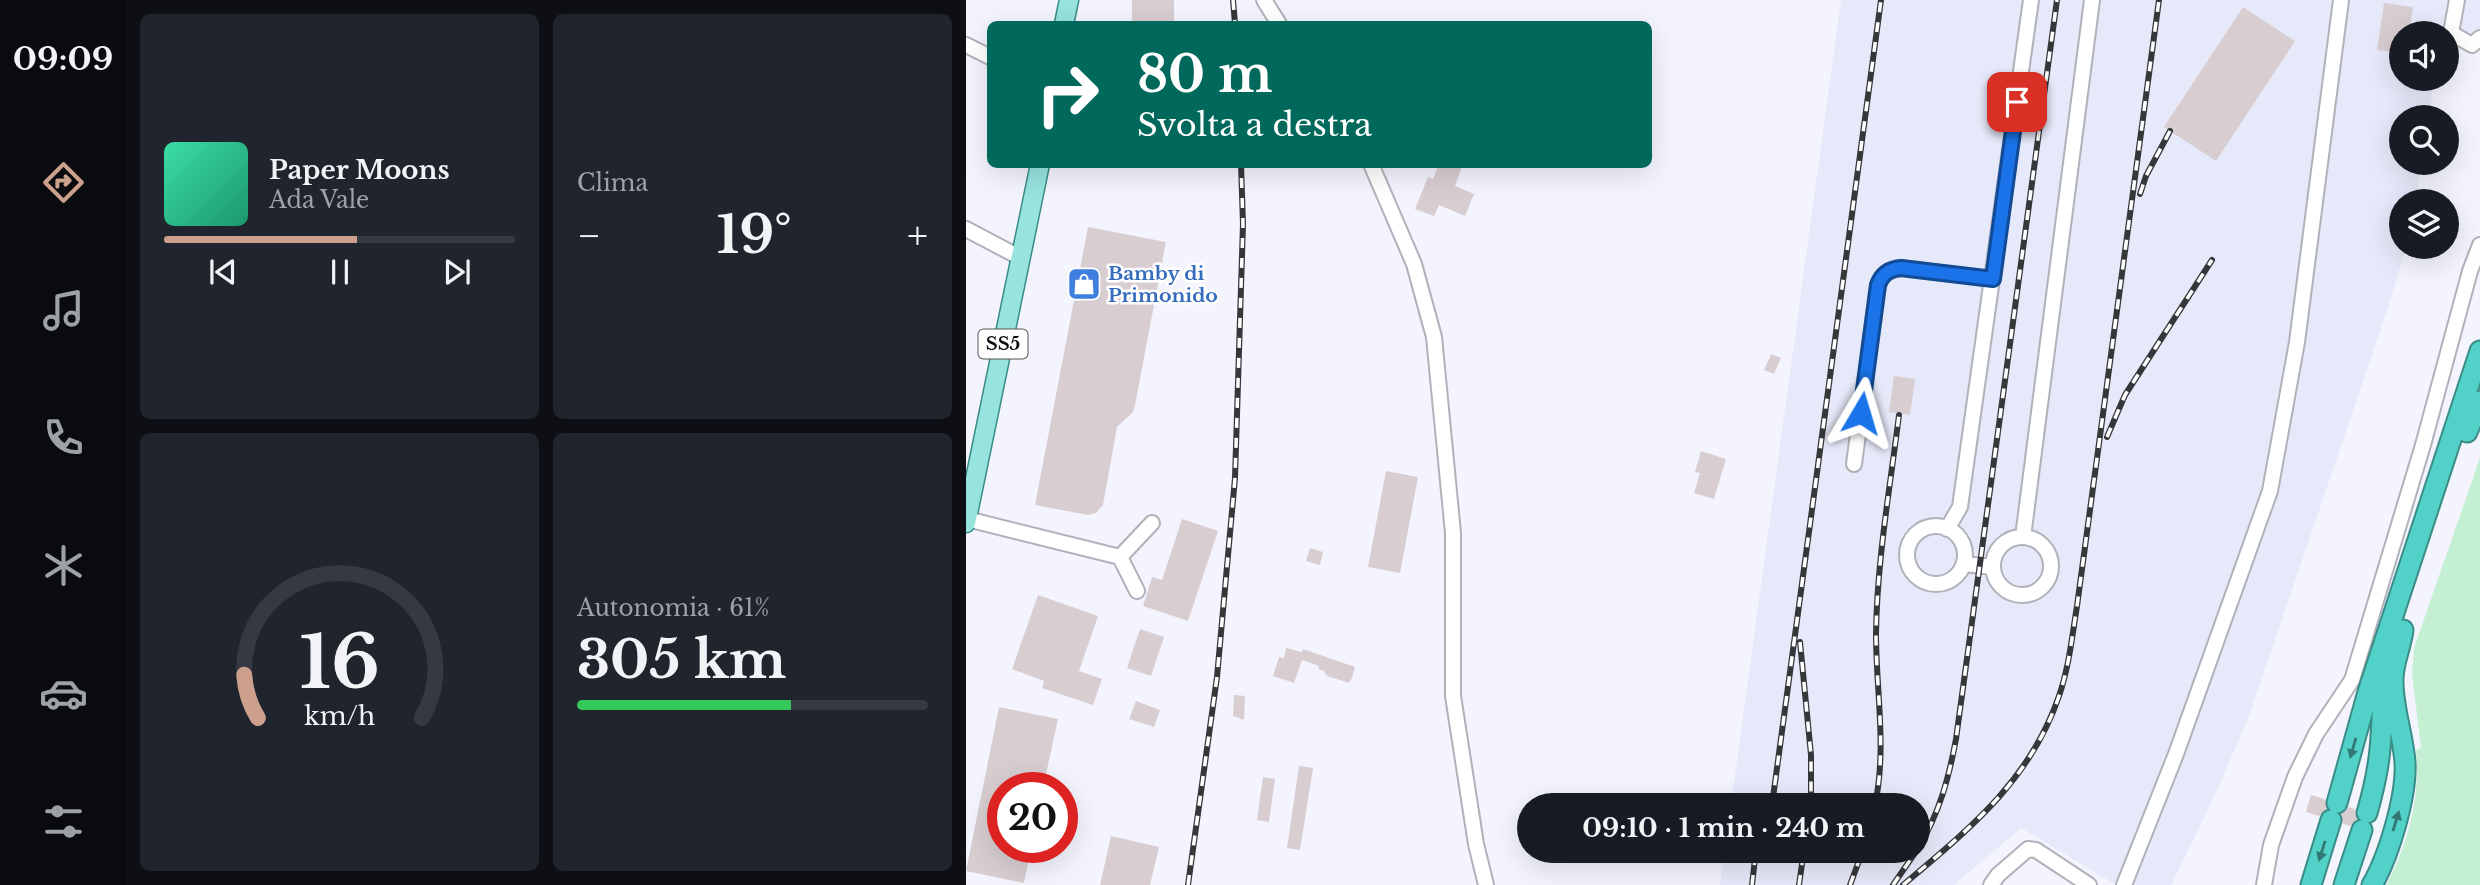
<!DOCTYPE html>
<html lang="it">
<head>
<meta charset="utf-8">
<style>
  body { margin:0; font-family:"Libre Baskerville",serif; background:#20242c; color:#f1f3f6; height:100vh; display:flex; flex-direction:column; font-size:26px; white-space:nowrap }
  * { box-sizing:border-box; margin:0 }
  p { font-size:23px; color:#9ea1a6 }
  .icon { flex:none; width:38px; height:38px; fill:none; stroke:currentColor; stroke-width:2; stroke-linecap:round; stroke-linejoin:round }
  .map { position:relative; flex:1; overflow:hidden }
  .side { display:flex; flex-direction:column; gap:14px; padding:14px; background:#0d0f14; width:840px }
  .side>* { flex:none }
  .guide { position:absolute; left:21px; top:21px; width:665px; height:147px; border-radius:10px; box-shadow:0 7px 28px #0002; background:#00695c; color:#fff; overflow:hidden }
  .controls { position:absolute; left:1423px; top:21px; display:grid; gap:14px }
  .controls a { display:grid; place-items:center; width:70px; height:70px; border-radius:50%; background:#171b24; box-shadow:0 7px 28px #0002; font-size:35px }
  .speed { position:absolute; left:21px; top:772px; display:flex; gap:14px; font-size:35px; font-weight:700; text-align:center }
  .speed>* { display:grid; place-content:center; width:91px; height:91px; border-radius:50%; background:#171b24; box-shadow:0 7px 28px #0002; line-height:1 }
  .speed .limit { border:10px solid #d22; background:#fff; color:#111 }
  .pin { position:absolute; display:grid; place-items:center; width:60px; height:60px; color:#fff; margin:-30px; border-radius:14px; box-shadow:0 4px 10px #0006 }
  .me { position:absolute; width:77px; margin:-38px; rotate:7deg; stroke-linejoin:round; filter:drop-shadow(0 0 5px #0008) }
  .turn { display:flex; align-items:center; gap:24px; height:147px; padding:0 35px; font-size:32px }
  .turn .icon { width:91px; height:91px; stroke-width:2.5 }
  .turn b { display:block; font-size:49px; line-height:60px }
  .big { font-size:52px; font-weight:700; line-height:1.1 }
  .side .tile { flex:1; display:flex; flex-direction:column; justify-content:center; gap:10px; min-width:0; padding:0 24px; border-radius:10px; background:#20242c }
  .side .dial { align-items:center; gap:0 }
  .dial svg { height:182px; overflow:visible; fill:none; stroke:#363941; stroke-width:7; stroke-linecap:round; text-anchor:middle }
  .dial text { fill:#f1f3f6; stroke:none }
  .song { display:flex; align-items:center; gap:21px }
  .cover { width:84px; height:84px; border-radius:10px; background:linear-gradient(135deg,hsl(160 70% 55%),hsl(160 70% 35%)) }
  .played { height:7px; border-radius:4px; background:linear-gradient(90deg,#cca08c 55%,#363941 55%) }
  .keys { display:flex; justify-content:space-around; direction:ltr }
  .heat { display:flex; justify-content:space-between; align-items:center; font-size:38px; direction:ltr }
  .charge { height:10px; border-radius:5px; background:linear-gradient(90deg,#34c759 61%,#363941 0) }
  .side .tiles { flex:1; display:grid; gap:14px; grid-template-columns:repeat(2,1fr) }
  .trip { position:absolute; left:551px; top:793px; width:413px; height:70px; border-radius:35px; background:#171b24; box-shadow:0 7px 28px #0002; font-weight:700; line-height:70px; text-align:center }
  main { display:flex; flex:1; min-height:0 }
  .menu { display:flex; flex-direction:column; width:126px; justify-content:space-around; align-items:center; background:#090b0e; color:#9ea1a6 }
  .menu .icon { width:49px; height:49px }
  .menu .on { color:#cca08c }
  .menu b { font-size:32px; color:#f1f3f6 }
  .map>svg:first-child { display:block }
  .built { fill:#e6e9f9 }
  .green { fill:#c4efd2 }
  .building { fill:#d8ced2 }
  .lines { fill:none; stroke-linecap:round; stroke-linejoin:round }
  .minor-casing { stroke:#b0b2ba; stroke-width:18 }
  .major-casing { stroke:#3a8c87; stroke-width:21 }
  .highway-casing { stroke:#3a8c87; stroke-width:23 }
  .minor { stroke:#fff; stroke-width:14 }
  .major { stroke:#97e3de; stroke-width:18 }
  .highway { stroke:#52d1c8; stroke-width:19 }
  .rail-casing { stroke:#36373b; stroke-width:6 }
  .rail { stroke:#fff; stroke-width:3.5; stroke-dasharray:10; stroke-linecap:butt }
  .oneway { fill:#327875 }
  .route-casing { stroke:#114b97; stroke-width:18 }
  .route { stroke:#1a73e8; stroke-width:12 }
  .labels { text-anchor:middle; stroke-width:5; stroke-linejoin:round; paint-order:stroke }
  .shield { fill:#fff; stroke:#555557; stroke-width:2 }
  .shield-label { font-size:18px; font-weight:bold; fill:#0c0c0f }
  .shop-label { font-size:19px; font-weight:bold; fill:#366cbe; stroke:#fff; text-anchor:start }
</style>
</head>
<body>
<main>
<nav class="menu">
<b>09:09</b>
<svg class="icon on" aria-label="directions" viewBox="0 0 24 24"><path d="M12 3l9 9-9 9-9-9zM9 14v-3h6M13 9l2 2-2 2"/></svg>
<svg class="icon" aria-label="music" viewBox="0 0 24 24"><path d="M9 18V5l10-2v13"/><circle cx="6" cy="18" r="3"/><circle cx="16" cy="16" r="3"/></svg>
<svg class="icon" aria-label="phone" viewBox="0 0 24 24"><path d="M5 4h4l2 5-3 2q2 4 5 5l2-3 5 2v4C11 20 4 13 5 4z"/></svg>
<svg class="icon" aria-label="climate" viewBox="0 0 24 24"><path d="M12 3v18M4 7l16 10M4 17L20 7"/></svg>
<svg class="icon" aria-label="car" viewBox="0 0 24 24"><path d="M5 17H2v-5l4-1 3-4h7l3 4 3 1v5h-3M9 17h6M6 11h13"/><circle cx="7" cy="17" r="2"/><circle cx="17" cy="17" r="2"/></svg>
<svg class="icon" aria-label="filters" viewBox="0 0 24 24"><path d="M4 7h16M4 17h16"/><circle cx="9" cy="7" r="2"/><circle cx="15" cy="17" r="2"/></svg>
</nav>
<section class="side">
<div class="tiles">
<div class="tile">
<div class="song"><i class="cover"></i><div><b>Paper Moons</b><p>Ada Vale</p></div></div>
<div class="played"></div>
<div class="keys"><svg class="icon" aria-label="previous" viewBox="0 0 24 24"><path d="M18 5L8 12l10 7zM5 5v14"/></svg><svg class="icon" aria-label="pause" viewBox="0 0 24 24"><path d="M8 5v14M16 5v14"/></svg><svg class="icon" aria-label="next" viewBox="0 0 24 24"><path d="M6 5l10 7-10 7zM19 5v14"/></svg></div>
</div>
<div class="tile"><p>Clima</p>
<div class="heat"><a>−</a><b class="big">19°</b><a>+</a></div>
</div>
<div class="tile dial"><svg viewBox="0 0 100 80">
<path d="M14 69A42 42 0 1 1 86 69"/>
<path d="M14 69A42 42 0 0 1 8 50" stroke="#cca08c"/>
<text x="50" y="56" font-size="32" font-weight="700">16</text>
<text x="50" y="72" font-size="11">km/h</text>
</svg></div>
<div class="tile"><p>Autonomia · 61%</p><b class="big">305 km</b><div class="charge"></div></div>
</div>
</section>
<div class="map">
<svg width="1514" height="885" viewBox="0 0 1514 885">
  <rect width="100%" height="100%" fill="#f3f4fd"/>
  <!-- built -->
  <path class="built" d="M875,0H1514V47L1503,51L1481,44L1480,33H1435V79H1468L1463,117H1435V163H1456L1450,201H1435V247H1440L1422,308L1283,716L1249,795L1205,885H1150L1055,828L988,885H754L758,851L952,850V805H765Z"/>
  <!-- green -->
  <path class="green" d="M1514,458V885H1420C1442,845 1455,795 1450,750L1455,748L1446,673L1448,648Z"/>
  <!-- building -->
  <path class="building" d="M166,0H208V24H166Z
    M1418,3L1447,7L1443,33H1435V53L1411,50Z
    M1277,7L1329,41L1250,161L1198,127Z
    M473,164H497L489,186L508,194L499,216L473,205L468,216L449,209L462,177L467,179Z
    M122,227L200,242L169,405L167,412L151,427L137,505L130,513L122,515L69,505Z
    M805,354L815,358L808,374L798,370Z
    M928,376L949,379L944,415L923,412Z
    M735,451L760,459L748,499L728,493L734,473L729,472Z
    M420,471L452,477L434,573L402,567Z
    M216,519L252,531L222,621L177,606L186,577L196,580Z
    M344,548L357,552L354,565L340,561Z
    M72,595L132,616L113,671L136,679L127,705L76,688L78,681L46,669Z
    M174,629L198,637L185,676L161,668Z
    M320,648L336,652L337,649L389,667L386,678L383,683L361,676L358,671L352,669L353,666L336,660L328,683L307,676L313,657L318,658Z
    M268,695L279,696L278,720L267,716Z
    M170,701L194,710L188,727L163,719Z
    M33,707L92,719L77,788H37V847H65L58,883L0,871Z
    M333,766L347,768L334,850L321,848Z
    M297,777L309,779L303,822L291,820Z
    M1345,795L1359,799L1361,809L1353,816L1340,812Z
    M1383,807L1389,809L1391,819L1384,826L1377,824L1375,814Z
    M145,836L193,847L184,885H134Z"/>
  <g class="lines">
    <defs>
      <path id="minor" d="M298,0L313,24
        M1491,0L1485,33L1506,45L1514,38
        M0,45L24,57
        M405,164L448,264L468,337L487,533V696L510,844L520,885
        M0,229L55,258
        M888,464L912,285C916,274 923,269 935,268L1027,279
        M1,519L154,557L186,523
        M941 555a29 29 0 1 1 58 0a29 29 0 1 1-58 0Z
        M981,529L994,507L1065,0
        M1057,537L1126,0
        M1027 566a29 29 0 1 1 58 0a29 29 0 1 1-58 0Z
        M154,557L171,591
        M998,564L1027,567
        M1025,885L1032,875L1062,849L1070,850L1123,885
        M1158,885L1210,754L1304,491L1331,342L1375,0
        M1298,885L1305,845L1329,777L1350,734L1386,680L1457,445L1504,271L1514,245"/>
      <path id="major" d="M98,24L103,0
        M0,523L74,164"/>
      <path id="highway" d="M1501,432L1514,401
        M1371,803L1402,692L1514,351
        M1401,813C1407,792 1412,771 1414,749C1417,720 1415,690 1423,663
        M1345,885L1365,820
        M1378,885L1396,830
        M1406,885C1423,856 1441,795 1439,762C1437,735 1427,709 1427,682C1426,664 1435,648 1437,630"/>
    </defs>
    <!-- minor casing -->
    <use href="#minor" class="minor-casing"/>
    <!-- major casing -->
    <use href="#major" class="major-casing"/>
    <!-- highway casing -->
    <use href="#highway" class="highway-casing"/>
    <!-- minor -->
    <use href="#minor" class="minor"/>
    <!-- major -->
    <use href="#major" class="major"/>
    <!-- highway -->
    <use href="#highway" class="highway"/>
    <defs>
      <path id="rail" d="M267,0L269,24
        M1174,194L1180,176L1204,131
        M1141,437L1159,395L1246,260
        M834,642L845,755V805
        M806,805L915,0
        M909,805C921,748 910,691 910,634C911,560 924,488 933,415
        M952,848C973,815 983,777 990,739L1091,0
        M222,885L251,677L269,478L277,224L275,164
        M786,885L790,850
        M833,885L838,850
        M884,885L897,850
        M927,885L951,850
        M937,885C1003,829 1064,781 1093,696C1103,667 1106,637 1111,606L1193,0"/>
    </defs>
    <!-- rail casing -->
    <use href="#rail" class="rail-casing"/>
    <!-- rail -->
    <use href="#rail" class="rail"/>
  </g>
  <!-- one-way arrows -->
  <defs><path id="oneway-solid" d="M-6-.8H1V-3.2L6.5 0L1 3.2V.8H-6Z" transform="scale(1.75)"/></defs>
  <g class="oneway">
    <use href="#oneway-solid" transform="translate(1387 748) rotate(106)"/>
    <use href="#oneway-solid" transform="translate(1430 821) rotate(-73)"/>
    <use href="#oneway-solid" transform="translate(1356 851) rotate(107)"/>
  </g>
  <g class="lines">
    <defs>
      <path id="route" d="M895,413L912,285C916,274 923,269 935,268L1027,279L1051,102"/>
    </defs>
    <!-- route casing -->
    <use href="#route" class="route-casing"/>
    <!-- route -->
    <use href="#route" class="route"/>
  </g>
  <!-- icons -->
  <defs>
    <symbol id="shop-square" viewBox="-11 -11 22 22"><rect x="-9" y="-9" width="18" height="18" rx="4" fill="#3f7fe0" stroke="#fff"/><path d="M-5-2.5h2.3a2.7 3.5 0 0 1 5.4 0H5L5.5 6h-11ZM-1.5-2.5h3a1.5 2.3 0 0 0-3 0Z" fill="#fff"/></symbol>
  </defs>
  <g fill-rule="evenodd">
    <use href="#shop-square" x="99" y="265" width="38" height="38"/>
  </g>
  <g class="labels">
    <!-- shield labels -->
    <rect class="shield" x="12.5" y="329.5" width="49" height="29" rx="5"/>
    <g class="shield-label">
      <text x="37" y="350">SS5</text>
    </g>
    <!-- shop labels -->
    <g class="shop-label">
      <text x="142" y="280">Bamby di<tspan x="142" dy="22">Primonido</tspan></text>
    </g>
  </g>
</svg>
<div class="controls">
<a><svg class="icon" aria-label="sound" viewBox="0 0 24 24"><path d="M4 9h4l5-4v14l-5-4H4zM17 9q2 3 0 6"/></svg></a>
<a><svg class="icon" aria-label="search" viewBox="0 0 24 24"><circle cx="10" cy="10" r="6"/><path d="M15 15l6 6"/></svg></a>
<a><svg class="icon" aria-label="layers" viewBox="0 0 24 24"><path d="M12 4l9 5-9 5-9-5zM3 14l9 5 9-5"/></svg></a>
</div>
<div class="speed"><div class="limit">20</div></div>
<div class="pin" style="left:1051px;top:102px;background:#d93025"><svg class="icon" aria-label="arrive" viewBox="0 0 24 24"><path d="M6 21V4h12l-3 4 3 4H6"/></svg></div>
<svg class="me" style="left:895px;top:413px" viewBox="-20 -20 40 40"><path d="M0-17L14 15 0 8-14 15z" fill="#1a73e8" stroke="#fff" stroke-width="4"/></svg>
<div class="trip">09:10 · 1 min · 240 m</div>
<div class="guide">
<div class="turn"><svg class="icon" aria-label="right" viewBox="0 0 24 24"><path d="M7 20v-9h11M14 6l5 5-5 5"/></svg><div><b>80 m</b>Svolta a destra</div></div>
</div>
</div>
</main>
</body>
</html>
